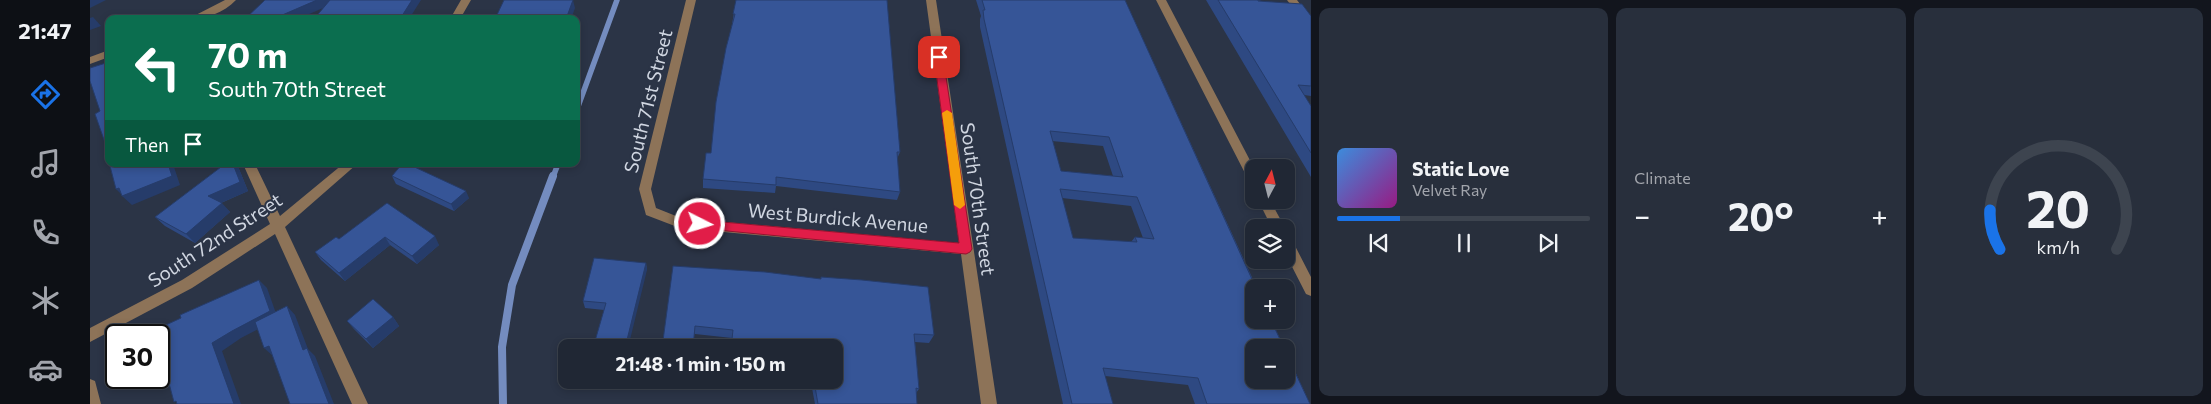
<!DOCTYPE html>
<html lang="en">
<head>
<meta charset="utf-8">
<style>
  body { margin:0; font-family:Commissioner,sans-serif; background:#282f3c; color:#f1f3f6; height:100vh; display:flex; flex-direction:column; font-size:19px; white-space:nowrap }
  * { box-sizing:border-box; margin:0 }
  p { font-size:16px; color:#a2a5ac }
  .icon { flex:none; width:28px; height:28px; fill:none; stroke:currentColor; stroke-width:2; stroke-linecap:round; stroke-linejoin:round }
  .map { position:relative; flex:1; overflow:hidden }
  .sheet { display:flex; flex-direction:column; gap:8px; padding:8px; background:#12151d; width:900px }
  .sheet>* { flex:none }
  .guide { position:absolute; left:15px; top:15px; width:475px; height:152px; border-radius:10px; box-shadow:0 2px 8px #0003,0 0 0 1px #3d444f; background:#0b6e4f; color:#fff; overflow:hidden }
  .needle { width:32px; rotate:7deg }
  .tools { position:absolute; left:1155px; top:159px; display:grid; gap:10px }
  .tools a { display:grid; place-items:center; width:50px; height:50px; border-radius:10px; background:#202734; box-shadow:0 2px 8px #0003,0 0 0 1px #3d444f; font-size:25px }
  .speed { position:absolute; left:15px; top:324px; display:flex; gap:10px; font-size:25px; font-weight:700; text-align:center }
  .speed>* { display:grid; place-content:center; width:65px; height:65px; border-radius:50%; background:#202734; box-shadow:0 2px 8px #0003,0 0 0 1px #3d444f; line-height:1 }
  .speed .limit { border:2px solid #111; border-radius:8px; background:#fff; color:#111 }
  .pin { position:absolute; display:grid; place-items:center; width:42px; height:42px; color:#fff; margin:-21px; border-radius:10px; box-shadow:0 2px 8px #0006 }
  .me { position:absolute; width:55px; margin:-28px; rotate:95deg; stroke-linejoin:round; filter:drop-shadow(0 0 4px #0008) }
  .turn { display:flex; align-items:center; gap:18px; height:105px; padding:0 20px; font-size:22px }
  .turn .icon { width:65px; height:65px; stroke-width:2.5 }
  .turn b { display:block; font-size:35px; line-height:42px }
  .then { display:flex; align-items:center; height:48px; padding:0 20px; background:#0003; gap:10px; font-size:19px }
  .big { font-size:38px; font-weight:700; line-height:1.1 }
  .sheet .card { flex:1; display:flex; flex-direction:column; justify-content:center; gap:8px; min-width:0; padding:0 18px; border-radius:10px; background:#282f3c }
  .sheet .dial { align-items:center; gap:0 }
  .dial svg { height:130px; overflow:visible; fill:none; stroke:#3d444f; stroke-width:7; stroke-linecap:round; text-anchor:middle }
  .dial text { fill:#f1f3f6; stroke:none }
  .song { display:flex; align-items:center; gap:15px }
  .cover { width:60px; height:60px; border-radius:8px; background:linear-gradient(135deg,hsl(210 70% 55%),hsl(310 70% 35%)) }
  .played { height:5px; border-radius:2px; background:linear-gradient(90deg,#1a73e8 25%,#3d444f 25%) }
  .keys { display:flex; justify-content:space-around; direction:ltr }
  .heat { display:flex; justify-content:space-between; align-items:center; font-size:28px; direction:ltr }
  .sheet .tiles { flex:1; display:grid; gap:8px; grid-template-columns:repeat(3,1fr) }
  .trip { position:absolute; left:468px; top:339px; width:285px; height:50px; border-radius:10px; background:#202734; box-shadow:0 2px 8px #0003,0 0 0 1px #3d444f; font-weight:700; line-height:50px; text-align:center }
  main { display:flex; flex:1; min-height:0 }
  .dock { display:flex; flex-direction:column; width:90px; justify-content:space-around; align-items:center; background:#0d1015; color:#a2a5ac }
  .dock .icon { width:35px; height:35px }
  .dock .active { color:#1a73e8 }
  .dock b { font-size:22px; color:#f1f3f6 }
  .map>svg:first-child { display:block }
  .lines { fill:none; stroke-linecap:round; stroke-linejoin:round }
  .stream-far1 { stroke:#748cbf; stroke-width:5.5 }
  .stream { stroke:#748cbf; stroke-width:8 }
  .minor { fill:#8d7358; fill-rule:evenodd }
  .wall { fill:#2e4982; fill-rule:evenodd }
  .shaded-wall { fill:#263c6a }
  .building { fill:#365597; stroke:#263c6a; fill-rule:evenodd }
  .route { fill:#e11d48; stroke:#92132f }
  .slow { fill:#f59e0b }
  .labels { text-anchor:middle; stroke-width:4; stroke-linejoin:round; paint-order:stroke }
  .street-label { font-size:19px; fill:#d0d6e1; stroke:#2b3446 }
</style>
</head>
<body>
<main>
<nav class="dock">
<b>21:47</b>
<svg class="icon active" aria-label="directions" viewBox="0 0 24 24"><path d="M12 3l9 9-9 9-9-9zM9 14v-3h6M13 9l2 2-2 2"/></svg>
<svg class="icon" aria-label="music" viewBox="0 0 24 24"><path d="M9 18V5l10-2v13"/><circle cx="6" cy="18" r="3"/><circle cx="16" cy="16" r="3"/></svg>
<svg class="icon" aria-label="phone" viewBox="0 0 24 24"><path d="M5 4h4l2 5-3 2q2 4 5 5l2-3 5 2v4C11 20 4 13 5 4z"/></svg>
<svg class="icon" aria-label="climate" viewBox="0 0 24 24"><path d="M12 3v18M4 7l16 10M4 17L20 7"/></svg>
<svg class="icon" aria-label="car" viewBox="0 0 24 24"><path d="M5 17H2v-5l4-1 3-4h7l3 4 3 1v5h-3M9 17h6M6 11h13"/><circle cx="7" cy="17" r="2"/><circle cx="17" cy="17" r="2"/></svg>
</nav>
<div class="map">
<svg width="1221" height="404" viewBox="0 0 1221 404">
  <rect width="100%" height="100%" fill="#2b3446"/>
  <g class="lines">
    <!-- stream-far1 -->
    <path class="stream-far1" d="M486,112L527,0
      M463,177L468,164"/>
    <!-- stream -->
    <path class="stream" d="M413,404L412,347L422,285L463,176"/>
    <!-- minor -->
    <path class="minor" d="M135,0H146C134,13 115,19 98,19Z
      M371,0H381L370,19H360Z
      M596,0H606L561,189L566,208L591,218L869,243L836,0H846L907,404H891L871,254L590,228L556,215L549,189Z
      M1066,0H1076L1164,168V184L1158,179Z
      M1197,0H1207L1221,19V29L1218,28Z
      M19,50V57L0,64V57Z
      M153,164H165L190,216L253,164H267L195,227L278,404H262L185,234L102,288L0,342V328L92,280L180,224Z
      M1168,200H1180L1195,228H1182Z
      M1196,237L1201,238L1221,277V296L1216,294L1196,255Z
      M0,379L5,381L11,404H0Z"/>
  </g>
  <!-- wall -->
  <path class="wall" d="M646,0L810,152L807,159L810,192L807,200L686,186L685,193L613,188V179L621,153Z
    M886,0H1035L1220,404H1105L1098,385L1015,376L1023,404H973L890,27V19L891,16ZM962,141L1013,146L1023,176L971,171ZM972,198L1041,206L1053,238L1045,237L1041,242L983,238Z
    M1116,0H1168L1221,16V96L1214,95L1221,106V177Z
    M135,164H145L149,169L158,191L131,203L140,212L105,243L75,226L65,217Z
    M402,164H420L418,167Z
    M302,176L379,198L364,211L306,184Z
    M297,203L349,245L327,264L300,245L255,281L231,260L225,252L249,239Z
    M556,263L557,270L514,310L495,308L493,301Z
    M583,266L844,335L839,343L825,342L829,389L826,393L827,404H725L722,388L697,385L698,381L691,380H744L642,338L605,334Z
    M303,317L309,326L283,348L264,329L257,321Z
    M568,380H600L599,387L569,385Z"/>
  <!-- shaded-wall -->
  <path class="shaded-wall" d="M0,0H16L0,8Z
    M227,0H251L208,19H183Z
    M322,0H331L319,19H310Z
    M483,0L485,8L481,19H476Z
    M3,17L11,26L0,30V18Z
    M78,164H83L90,185L42,205L32,196H33L26,189Z
    M143,164H145L149,169L158,191L126,205L118,196Z
    M376,191L379,198L364,211L361,204Z
    M132,203L140,212L105,243L96,234Z
    M345,236L349,245L327,264L322,256Z
    M295,237L300,245L255,281L249,273Z
    M556,263L557,270L538,348H535Z
    M169,280L177,288L188,319L151,338L132,351L151,404H144L122,343Z
    M197,306L205,315L218,349L225,356L244,404H239L213,350Z
    M303,317L309,326L283,348L276,339Z
    M179,346L183,356L174,348Z"/>
  <!-- building -->
  <path class="building" d="M175,0H227L183,19H155Z
    M240,0H322L310,19H224Z
    M414,0H483L476,19H405Z
    M646,0H797L810,152H807L810,192L686,177V185L613,179L616,153H621L626,102L636,48L645,14H643Z
    M892,0H1035L1166,288H1164V320H1181L1194,348H1164V380H1196V353L1220,404H1117L1108,378L1013,368L1023,404H982L894,19L893,10H895ZM960,131L1019,137L1033,177L971,171ZM970,189L1047,197L1064,239L1045,237L1047,242L983,238Z
    M1128,0H1168V1L1212,4L1221,16V86L1208,85L1221,106V153Z
    M19,62V154L5,114L10,111L0,81V68Z
    M22,164H78L82,176L32,196L29,188L26,189L20,166L22,165Z
    M135,164H143L150,182L118,196L132,203L96,234L65,217Z
    M312,164H318L376,191L361,204L302,176Z
    M297,203L345,236L322,256L295,237L249,273L225,252L246,237L249,239Z
    M504,258L556,263L535,348H503L516,303L493,301Z
    M583,266L675,272L731,279V277L772,280L838,287L844,335L824,334L829,389L826,388L827,404H728L724,381L716,380H744V348H641L643,330L605,326L603,348H572Z
    M169,280L180,311L142,331L122,343L144,404H87L86,401L84,402L69,346V335H66L65,330L91,318L90,315Z
    M283,299L303,317L276,339L257,321Z
    M197,306L213,350L217,348L239,404H200L179,346L174,348L165,322Z"/>
  <!-- route -->
  <path class="route" d="M849,54L853,57L882,249L880,252L876,254L606,228L604,224L610,220L869,243L844,57Z"/>
  <!-- slow -->
  <path class="slow" d="M857,110L862,113L875,205L870,209L864,205L852,113Z"/>
  <g class="labels">
    <!-- street labels -->
    <g class="street-label">
      <text transform="translate(558 101) rotate(-76)" y="7">South 71st Street</text>
      <text transform="translate(888 199) rotate(82)" y="7">South 70th Street</text>
      <text transform="translate(748 218) rotate(5)" y="7">West Burdick Avenue</text>
      <text transform="translate(125 240) rotate(-33)" y="7">South 72nd Street</text>
    </g>
  </g>
</svg>
<div class="tools">
<a><svg class="needle" viewBox="-14 -14 28 28"><path d="M0-13l5 13h-10z" fill="#e53935"/><path d="M0 13l5-13h-10z" fill="#a2a5ac"/></svg></a>
<a><svg class="icon" aria-label="layers" viewBox="0 0 24 24"><path d="M12 4l9 5-9 5-9-5zM3 14l9 5 9-5"/></svg></a>
<a>+</a>
<a>−</a>
</div>
<div class="speed"><div class="limit">30</div></div>
<div class="pin" style="left:849px;top:57px;background:#d93025"><svg class="icon" aria-label="arrive" viewBox="0 0 24 24"><path d="M6 21V4h12l-3 4 3 4H6"/></svg></div>
<svg class="me" style="left:610px;top:224px" viewBox="-20 -20 40 40"><circle r="17" fill="#e11d48" stroke="#fff" stroke-width="3"/><path d="M0-11L8 9 0 5-8 9z" fill="#fff"/></svg>
<div class="trip">21:48 · 1 min · 150 m</div>
<div class="guide">
<div class="turn"><svg class="icon" aria-label="left" viewBox="0 0 24 24"><path d="M17 20v-9H6M10 6l-5 5 5 5"/></svg><div><b>70 m</b>South 70th Street</div></div>
<div class="then">Then<svg class="icon" aria-label="arrive" viewBox="0 0 24 24"><path d="M6 21V4h12l-3 4 3 4H6"/></svg></div>
</div>
</div>
<section class="sheet">
<div class="tiles">
<div class="card">
<div class="song"><i class="cover"></i><div><b>Static Love</b><p>Velvet Ray</p></div></div>
<div class="played"></div>
<div class="keys"><svg class="icon" aria-label="previous" viewBox="0 0 24 24"><path d="M18 5L8 12l10 7zM5 5v14"/></svg><svg class="icon" aria-label="pause" viewBox="0 0 24 24"><path d="M8 5v14M16 5v14"/></svg><svg class="icon" aria-label="next" viewBox="0 0 24 24"><path d="M6 5l10 7-10 7zM19 5v14"/></svg></div>
</div>
<div class="card"><p>Climate</p>
<div class="heat"><a>−</a><b class="big">20°</b><a>+</a></div>
</div>
<div class="card dial"><svg viewBox="0 0 100 80">
<path d="M14 69A42 42 0 1 1 86 69"/>
<path d="M14 69A42 42 0 0 1 8 45" stroke="#1a73e8"/>
<text x="50" y="56" font-size="32" font-weight="700">20</text>
<text x="50" y="72" font-size="11">km/h</text>
</svg></div>
</div>
</section>
</main>
</body>
</html>
